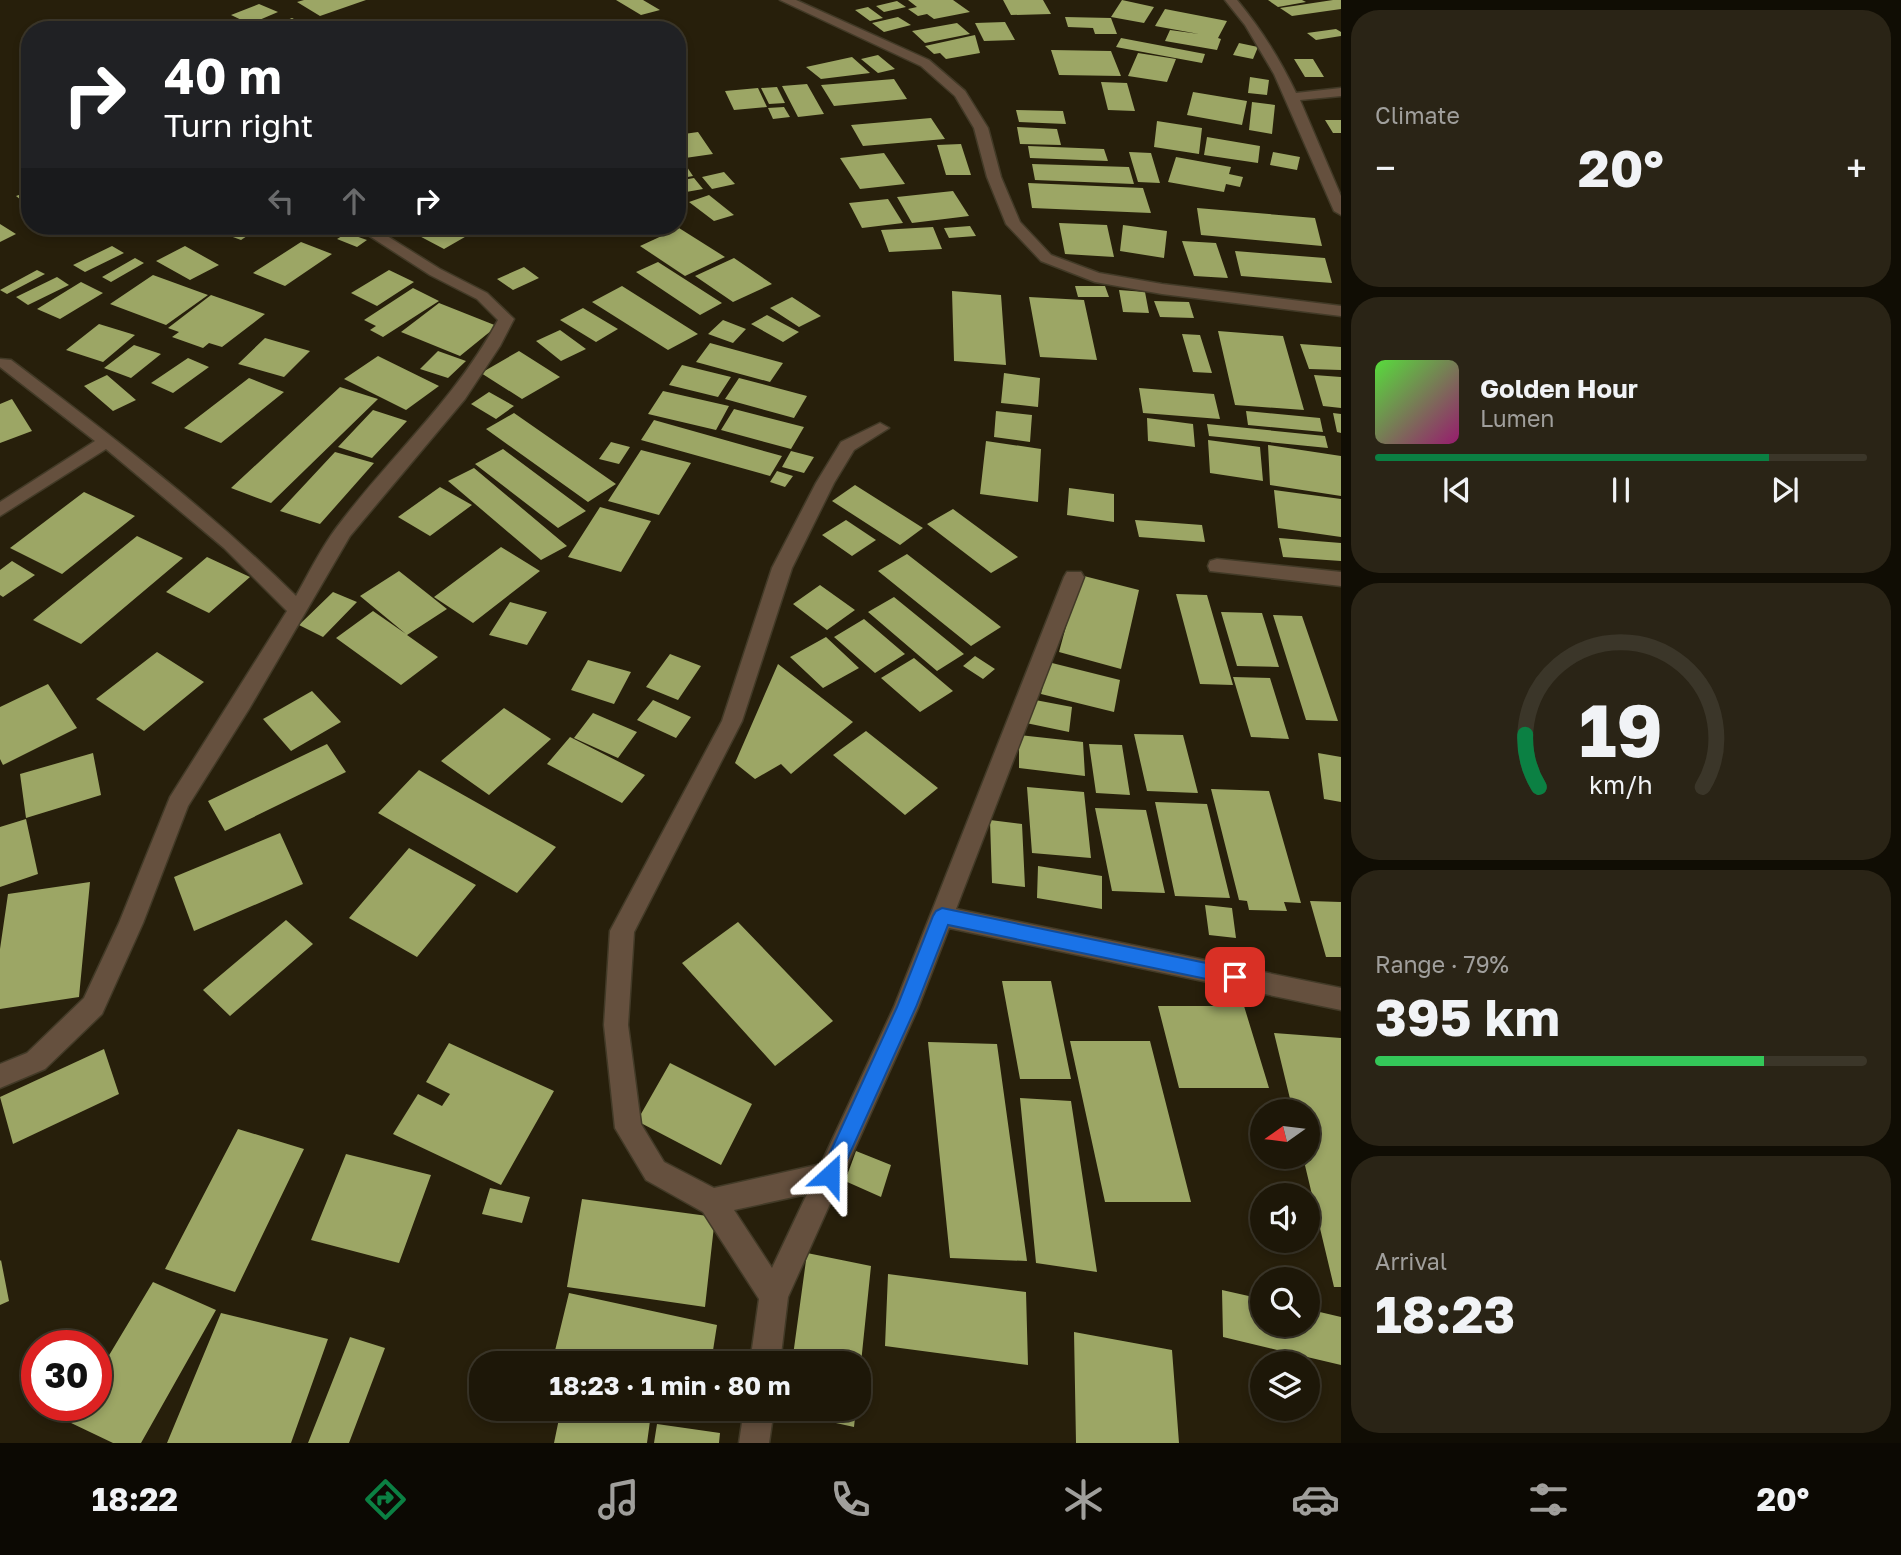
<!DOCTYPE html>
<html lang="en">
<head>
<meta charset="utf-8">
<style>
  body { margin:0; font-family:"Golos Text",sans-serif; background:#2a2416; color:#f1f3f6; height:100vh; display:flex; flex-direction:column; font-size:26px; white-space:nowrap }
  * { box-sizing:border-box; margin:0 }
  p { font-size:23px; color:#a09f9c }
  .icon { flex:none; width:38px; height:38px; fill:none; stroke:currentColor; stroke-width:2; stroke-linecap:round; stroke-linejoin:round }
  .map { position:relative; flex:1; overflow:hidden }
  .panel { display:flex; flex-direction:column; gap:10px; padding:10px; background:#100d04; width:560px }
  .panel>* { flex:none }
  .banner { position:absolute; left:21px; top:21px; width:665px; height:214px; border-radius:28px; box-shadow:0 4px 10px #0003,0 0 0 2px #3b3629; background:#202124; color:#fff; overflow:hidden }
  .needle { width:46px; rotate:256deg }
  .fabs { position:absolute; left:1250px; top:1099px; display:grid; gap:14px }
  .fabs a { display:grid; place-items:center; width:70px; height:70px; border-radius:50%; background:#1d1708; box-shadow:0 4px 10px #0003,0 0 0 2px #3b3629; font-size:35px }
  .speed { position:absolute; left:21px; top:1330px; display:flex; gap:14px; font-size:35px; font-weight:700; text-align:center }
  .speed>* { display:grid; place-content:center; width:91px; height:91px; border-radius:50%; background:#1d1708; box-shadow:0 4px 10px #0003,0 0 0 2px #3b3629; line-height:1 }
  .speed .limit { border:10px solid #d22; background:#fff; color:#111 }
  .pin { position:absolute; display:grid; place-items:center; width:60px; height:60px; color:#fff; margin:-30px; border-radius:14px; box-shadow:0 4px 10px #0006 }
  .me { position:absolute; width:77px; margin:-38px; rotate:24deg; stroke-linejoin:round; filter:drop-shadow(0 0 5px #0008) }
  .turn { display:flex; align-items:center; gap:24px; height:147px; padding:0 28px; font-size:32px }
  .turn .icon { width:91px; height:91px; stroke-width:2.5 }
  .turn b { display:block; font-size:49px; line-height:60px }
  .lanes { display:flex; align-items:center; height:66px; padding:0 28px; background:#0003; justify-content:center; gap:35px; direction:ltr }
  .lanes .off { opacity:.35 }
  .big { font-size:52px; font-weight:700; line-height:1.1 }
  .panel .card { flex:1; display:flex; flex-direction:column; justify-content:center; gap:10px; min-width:0; padding:0 24px; border-radius:28px; background:#2a2416 }
  .panel .dial { align-items:center; gap:0 }
  .dial svg { height:182px; overflow:visible; fill:none; stroke:#3b3629; stroke-width:7; stroke-linecap:round; text-anchor:middle }
  .dial text { fill:#f1f3f6; stroke:none }
  .song { display:flex; align-items:center; gap:21px }
  .cover { width:84px; height:84px; border-radius:10px; background:linear-gradient(135deg,hsl(110 70% 55%),hsl(320 70% 35%)) }
  .played { height:7px; border-radius:4px; background:linear-gradient(90deg,#0b8043 80%,#3b3629 80%) }
  .keys { display:flex; justify-content:space-around; direction:ltr }
  .heat { display:flex; justify-content:space-between; align-items:center; font-size:38px; direction:ltr }
  .charge { height:10px; border-radius:5px; background:linear-gradient(90deg,#34c759 79%,#3b3629 0) }
  .trip { position:absolute; left:469px; top:1351px; width:402px; height:70px; border-radius:28px; background:#1d1708; box-shadow:0 4px 10px #0003,0 0 0 2px #3b3629; font-weight:700; line-height:70px; text-align:center }
  .tab-bar { display:flex; height:112px; justify-content:space-around; align-items:center; background:#0c0903; color:#a09f9c }
  .tab-bar .icon { width:49px; height:49px }
  .tab-bar .selected { color:#0b8043 }
  .tab-bar b { font-size:32px; color:#f1f3f6 }
  main { display:flex; flex:1; min-height:0 }
  .map>svg:first-child { display:block }
  .building { fill:#9ca665 }
  .lines { fill:none; stroke-linecap:round; stroke-linejoin:round }
  .minor-casing { stroke:#423a27; stroke-width:3 }
  .minor { fill:#65503e; fill-rule:evenodd }
  .route { fill:#1a73e8; stroke:#114b97; stroke-width:2 }
</style>
</head>
<body>
<main>
<div class="map">
<svg width="1341" height="1443" viewBox="0 0 1341 1443">
  <rect width="100%" height="100%" fill="#271f0b"/>
  <!-- building -->
  <path class="building" d="M304,0H366L320,16L297,2Z
    M616,0H643L660,10L641,15Z
    M908,0H953L970,12L934,19L927,14L918,16L908,9L917,7Z
    M1003,0H1043L1051,14L1011,15Z
    M1122,0L1154,7L1144,23L1111,17Z
    M1268,0H1302L1306,2L1278,7Z
    M1333,0H1341V9L1292,16L1280,8Z
    M897,1L906,7L884,12L876,6Z
    M259,4L278,12L250,24L231,15Z
    M868,7L883,18L870,21L855,10Z
    M1165,9L1227,21L1218,38L1221,39L1217,50L1165,41L1170,30L1199,34L1155,26Z
    M898,17L911,25L884,32L872,23Z
    M1065,17L1111,18L1117,34H1095L1093,28L1068,27Z
    M292,18L309,27L302,30H263Z
    M1005,22L1015,40L984,41L975,23Z
    M957,23L970,34L925,43L912,31Z
    M1336,29L1341,32V36L1316,40L1307,33Z
    M975,35L980,53L946,59L940,53L934,54L925,46Z
    M1121,38L1205,54L1202,63L1116,47Z
    M1239,43L1258,47L1253,59L1233,55Z
    M1051,50L1111,51L1121,76L1059,75Z
    M1138,53L1176,59L1167,82L1128,76Z
    M878,55L895,69L878,73L861,59Z
    M852,57L870,73L821,79L806,67Z
    M1294,59H1313L1324,77H1305Z
    M1250,77L1269,80L1267,95L1248,93Z
    M894,79L907,99L834,106L821,85Z
    M1101,82L1127,83L1135,111L1108,110Z
    M807,84L824,114L798,117L782,86Z
    M777,87L785,103L769,104L761,88Z
    M758,88L767,107L734,110L725,91Z
    M1193,92L1247,101L1242,125L1187,115Z
    M1252,102L1275,105L1272,134L1249,130Z
    M784,107L790,117L773,119L768,108Z
    M1016,110L1063,111L1066,124L1019,122Z
    M931,118L945,139L863,146L851,125Z
    M1325,120H1341V133H1333Z
    M1157,121L1202,128L1199,154L1154,147Z
    M1017,127L1057,129L1061,145L1020,144Z
    M698,132L713,154L685,158L677,146V135Z
    M1207,137L1260,146L1258,163L1204,155Z
    M961,144L971,175H946L937,145Z
    M1028,146L1104,149L1108,161L1030,158Z
    M1129,152L1151,153L1160,183L1138,182Z
    M1273,152L1300,157L1297,170L1270,165Z
    M884,153L905,184L860,189L840,158Z
    M1176,157L1231,167L1229,174L1243,177L1240,187L1226,184L1224,192L1168,182Z
    M685,164L693,176L677,179V165Z
    M1032,164L1129,167L1134,184L1035,180Z
    M724,172L735,184L712,189L702,177Z
    M694,178L703,189L686,192L677,181Z
    M1028,183L1143,188L1151,213L1032,208Z
    M30,191V207L16,196Z
    M953,191L969,216L912,223L897,197Z
    M709,195L734,215L714,221L689,202Z
    M888,199L903,223L862,228L849,203Z
    M1197,208L1315,218L1322,246L1201,235Z
    M1059,223L1107,225L1114,257L1065,254Z
    M0,224L16,234L0,242Z
    M1123,225L1167,231L1164,258L1120,251Z
    M220,226H262L241,240L214,230Z
    M416,226H484L444,249L408,230Z
    M970,226L976,236L949,238L944,228Z
    M933,227L942,249L889,252L881,230Z
    M679,228L725,257L685,276L640,246Z
    M347,233L367,240L357,247L337,239Z
    M1182,241L1216,243L1228,278L1194,276Z
    M301,242L332,254L285,286L253,273Z
    M112,246L124,253L85,272L73,265Z
    M185,246L219,265L190,280L156,261Z
    M1235,251L1325,258L1332,283L1241,276Z
    M135,258L144,263L111,282L102,277Z
    M734,258L772,284L733,302L695,276Z
    M658,262L722,303L700,315L636,272Z
    M524,267L539,278L513,290L497,279Z
    M37,270L45,274L7,294L0,290Z
    M389,270L414,282L377,306L351,293Z
    M153,275L208,295L166,325L110,304Z
    M57,277L69,285L28,305L16,297Z
    M81,282L103,293L60,319L37,309Z
    M622,286L698,334L668,350L592,302Z
    M1075,286H1105L1109,297H1078Z
    M413,288L439,301L383,337L370,330L376,326L364,320Z
    M1119,290L1145,292L1149,313L1123,312Z
    M952,291L1001,295L1006,365L954,361Z
    M211,295L265,314L222,347L209,343L203,348L172,337L179,332L168,328Z
    M792,297L821,316L799,327L770,308Z
    M1029,297L1084,300L1097,360L1040,357Z
    M1154,301L1189,302L1194,318L1160,317Z
    M439,303L497,326L460,356L401,332Z
    M583,308L618,329L596,342L560,320Z
    M767,315L799,332L783,342L751,324Z
    M723,320L746,329L733,343L708,334Z
    M99,324L135,335L103,362L66,350Z
    M560,330L586,349L561,361L536,341Z
    M1218,331L1283,336L1304,410L1235,405Z
    M1182,334L1200,335L1212,373L1193,372Z
    M265,338L310,351L284,377L238,364Z
    M710,343L783,363L770,382L696,362Z
    M1300,344L1341,347V370L1309,369Z
    M134,345L161,354L131,378L104,368Z
    M438,351L466,361L448,378L420,369Z
    M519,351L560,377L522,399L481,373Z
    M378,356L439,386L406,410L344,379Z
    M188,358L209,367L173,393L151,383Z
    M682,365L731,377L718,397L669,385Z
    M1004,373L1040,378L1038,407L1001,403Z
    M107,375L136,400L113,411L84,386Z
    M1314,375L1341,377V408L1323,406Z
    M249,378L284,392L221,443L184,428Z
    M739,378L807,396L794,418L725,399Z
    M340,387L378,399L271,503L231,488Z
    M1139,388L1214,394L1220,419L1143,413Z
    M663,391L729,406L716,430L648,414Z
    M489,392L514,406L496,419L471,404Z
    M12,399L32,431L0,443V404Z
    M734,409L804,427L791,449L721,430Z
    M373,410L407,421L372,458L338,447Z
    M996,411L1032,415L1030,442L994,437Z
    M1246,411L1320,418L1323,432L1248,425Z
    M514,413L616,484L588,502L486,429Z
    M1333,413L1341,414V433L1337,432Z
    M1147,418L1193,424L1195,447L1148,441Z
    M654,420L782,456L770,476L641,440Z
    M1207,424L1325,436L1328,448L1209,436Z
    M1208,440L1260,447L1263,481L1210,473Z
    M986,441L1041,449L1038,502L980,494Z
    M611,442L630,447L619,464L599,459Z
    M1268,445L1341,456V496L1270,485Z
    M503,449L586,511L558,528L475,464Z
    M641,450L691,463L659,515L608,501Z
    M791,451L814,457L804,473L782,467Z
    M335,452L374,463L320,524L280,511Z
    M474,468L567,546L541,560L448,481Z
    M777,471L793,476L785,487L770,482Z
    M855,485L923,528L900,545L832,501Z
    M440,487L472,505L430,536L398,517Z
    M1069,488L1114,494V522L1067,515Z
    M1274,490L1341,499V537L1278,528Z
    M84,492L135,516L62,574L10,548Z
    M600,507L651,521L621,572L568,557Z
    M953,509L1018,557L991,573L927,524Z
    M846,520L876,540L852,556L822,535Z
    M1135,520L1202,525L1205,542L1139,537Z
    M137,536L183,558L81,644L33,620Z
    M1279,538L1341,543V561L1283,557Z
    M501,547L540,571L473,623L434,597Z
    M907,554L1001,627L971,646L878,571Z
    M207,557L250,577L209,613L166,592Z
    M12,561L35,575L3,597L0,595V570Z
    M399,571L447,609L407,635L438,657L401,685L336,638L373,611L406,634L360,596Z
    M1080,575L1139,590L1121,669L1059,652Z
    M820,585L855,610L827,630L793,604Z
    M333,592L357,602L323,637L299,625Z
    M1176,594L1207,595L1233,685L1200,684Z
    M894,597L964,654L937,671L868,612Z
    M510,602L547,612L527,645L489,635Z
    M1221,612L1262,613L1279,667L1237,666Z
    M1273,615L1302,616L1338,721L1306,720Z
    M864,619L905,654L875,673L834,637Z
    M826,637L859,668L823,688L790,657Z
    M157,652L204,682L144,731L96,699Z
    M670,654L701,666L678,700L646,687Z
    M975,656L995,669L983,679L963,666Z
    M914,658L953,691L920,712L881,678Z
    M588,660L631,672L614,704L571,690Z
    M1048,662L1120,680L1114,712L1041,694Z
    M778,664L853,722L791,774L781,764L755,779L735,763Z
    M1233,677L1270,678L1289,739L1251,737Z
    M48,684L77,728L3,765L0,759V707Z
    M312,691L341,722L291,751L263,719Z
    M1030,699L1072,707L1069,732L1026,723Z
    M653,700L691,717L676,738L637,720Z
    M504,708L551,739L489,795L441,761Z
    M593,713L637,732L618,758L574,738Z
    M866,731L938,788L905,815L833,755Z
    M1134,734L1183,735L1198,793L1147,791Z
    M1019,735L1083,742L1085,776L1019,768Z
    M570,737L574,739L645,775L622,803L547,764Z
    M327,744L346,772L225,831L208,801Z
    M1089,744L1122,745L1130,795L1096,793Z
    M93,753L101,795L26,818L20,774Z
    M1318,753L1341,757V802L1324,799Z
    M419,770L556,847L517,893L378,813Z
    M1027,787L1084,792L1091,858L1032,853Z
    M1211,789L1269,791L1301,903L1284,902L1287,911L1249,910L1247,901L1239,900Z
    M1155,802L1207,804L1230,898L1175,896Z
    M1095,808L1146,810L1165,893L1112,891Z
    M26,819L38,874L0,887V827Z
    M990,820L1022,824L1025,887L992,883Z
    M280,833L303,884L194,931L174,877Z
    M409,848L476,885L417,957L349,918Z
    M1038,866L1102,876V909L1037,898Z
    M90,882L79,997L0,1009V949L8,894Z
    M1310,901L1341,902V957H1326Z
    M1205,905L1232,908L1236,938L1209,935Z
    M286,920L313,944L230,1016L203,990Z
    M738,922L833,1021L775,1066L682,963Z
    M1002,981H1051L1071,1079H1020Z
    M1158,1006H1244L1269,1088H1179Z
    M1274,1033L1341,1038V1287H1334L1303,1157H1307V1111H1293Z
    M1070,1041H1150L1191,1202H1105Z
    M928,1042L997,1044L1027,1261L950,1258Z
    M449,1043L554,1091L501,1185L393,1134L418,1094L442,1106L450,1094L426,1082Z
    M104,1049L119,1094L13,1144L0,1097Z
    M670,1063L752,1104L721,1165L637,1121Z
    M1020,1098L1071,1101L1097,1272L1036,1263Z
    M238,1129L304,1149L235,1292L165,1269Z
    M856,1151L891,1165L881,1197L845,1181Z
    M346,1154L431,1175L399,1263L311,1240Z
    M490,1188L530,1197L522,1223L482,1214Z
    M582,1199L715,1217L705,1307L567,1287Z
    M807,1253L871,1266L861,1363H792Z
    M1,1260L9,1301L0,1305V1261Z
    M888,1274L1026,1292L1028,1365L885,1346Z
    M153,1282L216,1310L141,1443H113L69,1422L79,1405H96V1377Z
    M1222,1290L1262,1299V1325H1307V1309L1341,1317V1365L1223,1337Z
    M569,1293L717,1325L711,1363H552Z
    M221,1313L328,1339L291,1443H167Z
    M1074,1332L1172,1350L1179,1443H1076Z
    M350,1337L385,1348L349,1443H308Z
    M561,1409H579L650,1421L647,1443H554Z
    M786,1409H856L854,1427L786,1412Z
    M657,1424L720,1433L719,1443H654Z"/>
  <g class="lines">
    <defs>
      <path id="minor" d="M780,0H796L929,60L965,91L988,128L1001,177L1020,222L1051,255L1099,273L1162,284L1341,306V316L1162,294L1095,282L1041,261L1006,224L987,177L974,128L955,96L921,66Z
        M1225,0H1237C1261,29 1280,59 1296,93L1341,88V96L1300,100L1341,196V215L1334,211L1274,74L1245,25Z
        M354,226H371L440,269L487,293L514,319L500,346L465,399L350,536L249,709L188,806L143,923L102,1014L45,1069L0,1088V1064L27,1053L84,998L119,923L170,797L287,611L224,548L106,449L0,516V502L95,441L0,367V359L11,360C110,435 207,508 296,596C309,573 321,548 337,527C390,456 456,399 498,320L477,299L430,275Z
        M880,423L889,428L854,450L834,483L792,568L742,721L634,932L628,1025L641,1124L664,1162L714,1188L821,1164L894,1007L1064,577L1067,572H1081L1084,577L956,909L1341,988V1010L949,928L918,1008L788,1297L780,1363H750L759,1299L703,1212L646,1180L615,1128L604,1025L610,931L722,721L772,568L816,483L841,442ZM807,1194L772,1268L734,1210Z
        M1217,559L1341,572V586L1210,571L1208,566L1210,561Z
        M744,1409H774L769,1443H739Z"/>
    </defs>
    <!-- minor casing -->
    <use href="#minor" class="minor-casing"/>
    <!-- minor -->
    <use href="#minor" class="minor"/>
  </g>
  <!-- route -->
  <path class="route" d="M942,908L1235,969L1241,971L1244,977L1241,983L1235,985L948,925L916,1007L837,1182L830,1185L823,1182L820,1175L823,1168L897,1007L933,916L936,911Z"/>
</svg>
<div class="fabs">
<a><svg class="needle" viewBox="-14 -14 28 28"><path d="M0-13l5 13h-10z" fill="#e53935"/><path d="M0 13l5-13h-10z" fill="#a09f9c"/></svg></a>
<a><svg class="icon" aria-label="sound" viewBox="0 0 24 24"><path d="M4 9h4l5-4v14l-5-4H4zM17 9q2 3 0 6"/></svg></a>
<a><svg class="icon" aria-label="search" viewBox="0 0 24 24"><circle cx="10" cy="10" r="6"/><path d="M15 15l6 6"/></svg></a>
<a><svg class="icon" aria-label="layers" viewBox="0 0 24 24"><path d="M12 4l9 5-9 5-9-5zM3 14l9 5 9-5"/></svg></a>
</div>
<div class="speed"><div class="limit">30</div></div>
<div class="pin" style="left:1235px;top:977px;background:#d93025"><svg class="icon" aria-label="arrive" viewBox="0 0 24 24"><path d="M6 21V4h12l-3 4 3 4H6"/></svg></div>
<svg class="me" style="left:830px;top:1175px" viewBox="-20 -20 40 40"><path d="M0-17L14 15 0 8-14 15z" fill="#1a73e8" stroke="#fff" stroke-width="4"/></svg>
<div class="trip">18:23 · 1 min · 80 m</div>
<div class="banner">
<div class="turn"><svg class="icon" aria-label="right" viewBox="0 0 24 24"><path d="M7 20v-9h11M14 6l5 5-5 5"/></svg><div><b>40 m</b>Turn right</div></div>
<div class="lanes"><svg class="icon off" aria-label="left" viewBox="0 0 24 24"><path d="M17 20v-9H6M10 6l-5 5 5 5"/></svg><svg class="icon off" aria-label="ahead" viewBox="0 0 24 24"><path d="M12 20V5M6 11l6-6 6 6"/></svg><svg class="icon" aria-label="right" viewBox="0 0 24 24"><path d="M7 20v-9h11M14 6l5 5-5 5"/></svg></div>
</div>
</div>
<section class="panel">
<div class="card"><p>Climate</p>
<div class="heat"><a>−</a><b class="big">20°</b><a>+</a></div>
</div>
<div class="card">
<div class="song"><i class="cover"></i><div><b>Golden Hour</b><p>Lumen</p></div></div>
<div class="played"></div>
<div class="keys"><svg class="icon" aria-label="previous" viewBox="0 0 24 24"><path d="M18 5L8 12l10 7zM5 5v14"/></svg><svg class="icon" aria-label="pause" viewBox="0 0 24 24"><path d="M8 5v14M16 5v14"/></svg><svg class="icon" aria-label="next" viewBox="0 0 24 24"><path d="M6 5l10 7-10 7zM19 5v14"/></svg></div>
</div>
<div class="card dial"><svg viewBox="0 0 100 80">
<path d="M14 69A42 42 0 1 1 86 69"/>
<path d="M14 69A42 42 0 0 1 8 46" stroke="#0b8043"/>
<text x="50" y="56" font-size="32" font-weight="700">19</text>
<text x="50" y="72" font-size="11">km/h</text>
</svg></div>
<div class="card"><p>Range · 79%</p><b class="big">395 km</b><div class="charge"></div></div>
<div class="card"><p>Arrival</p><b class="big">18:23</b></div>
</section>
</main>
<nav class="tab-bar">
<b>18:22</b>
<svg class="icon selected" aria-label="directions" viewBox="0 0 24 24"><path d="M12 3l9 9-9 9-9-9zM9 14v-3h6M13 9l2 2-2 2"/></svg>
<svg class="icon" aria-label="music" viewBox="0 0 24 24"><path d="M9 18V5l10-2v13"/><circle cx="6" cy="18" r="3"/><circle cx="16" cy="16" r="3"/></svg>
<svg class="icon" aria-label="phone" viewBox="0 0 24 24"><path d="M5 4h4l2 5-3 2q2 4 5 5l2-3 5 2v4C11 20 4 13 5 4z"/></svg>
<svg class="icon" aria-label="climate" viewBox="0 0 24 24"><path d="M12 3v18M4 7l16 10M4 17L20 7"/></svg>
<svg class="icon" aria-label="car" viewBox="0 0 24 24"><path d="M5 17H2v-5l4-1 3-4h7l3 4 3 1v5h-3M9 17h6M6 11h13"/><circle cx="7" cy="17" r="2"/><circle cx="17" cy="17" r="2"/></svg>
<svg class="icon" aria-label="filters" viewBox="0 0 24 24"><path d="M4 7h16M4 17h16"/><circle cx="9" cy="7" r="2"/><circle cx="15" cy="17" r="2"/></svg>
<b>20°</b>
</nav>
</body>
</html>
